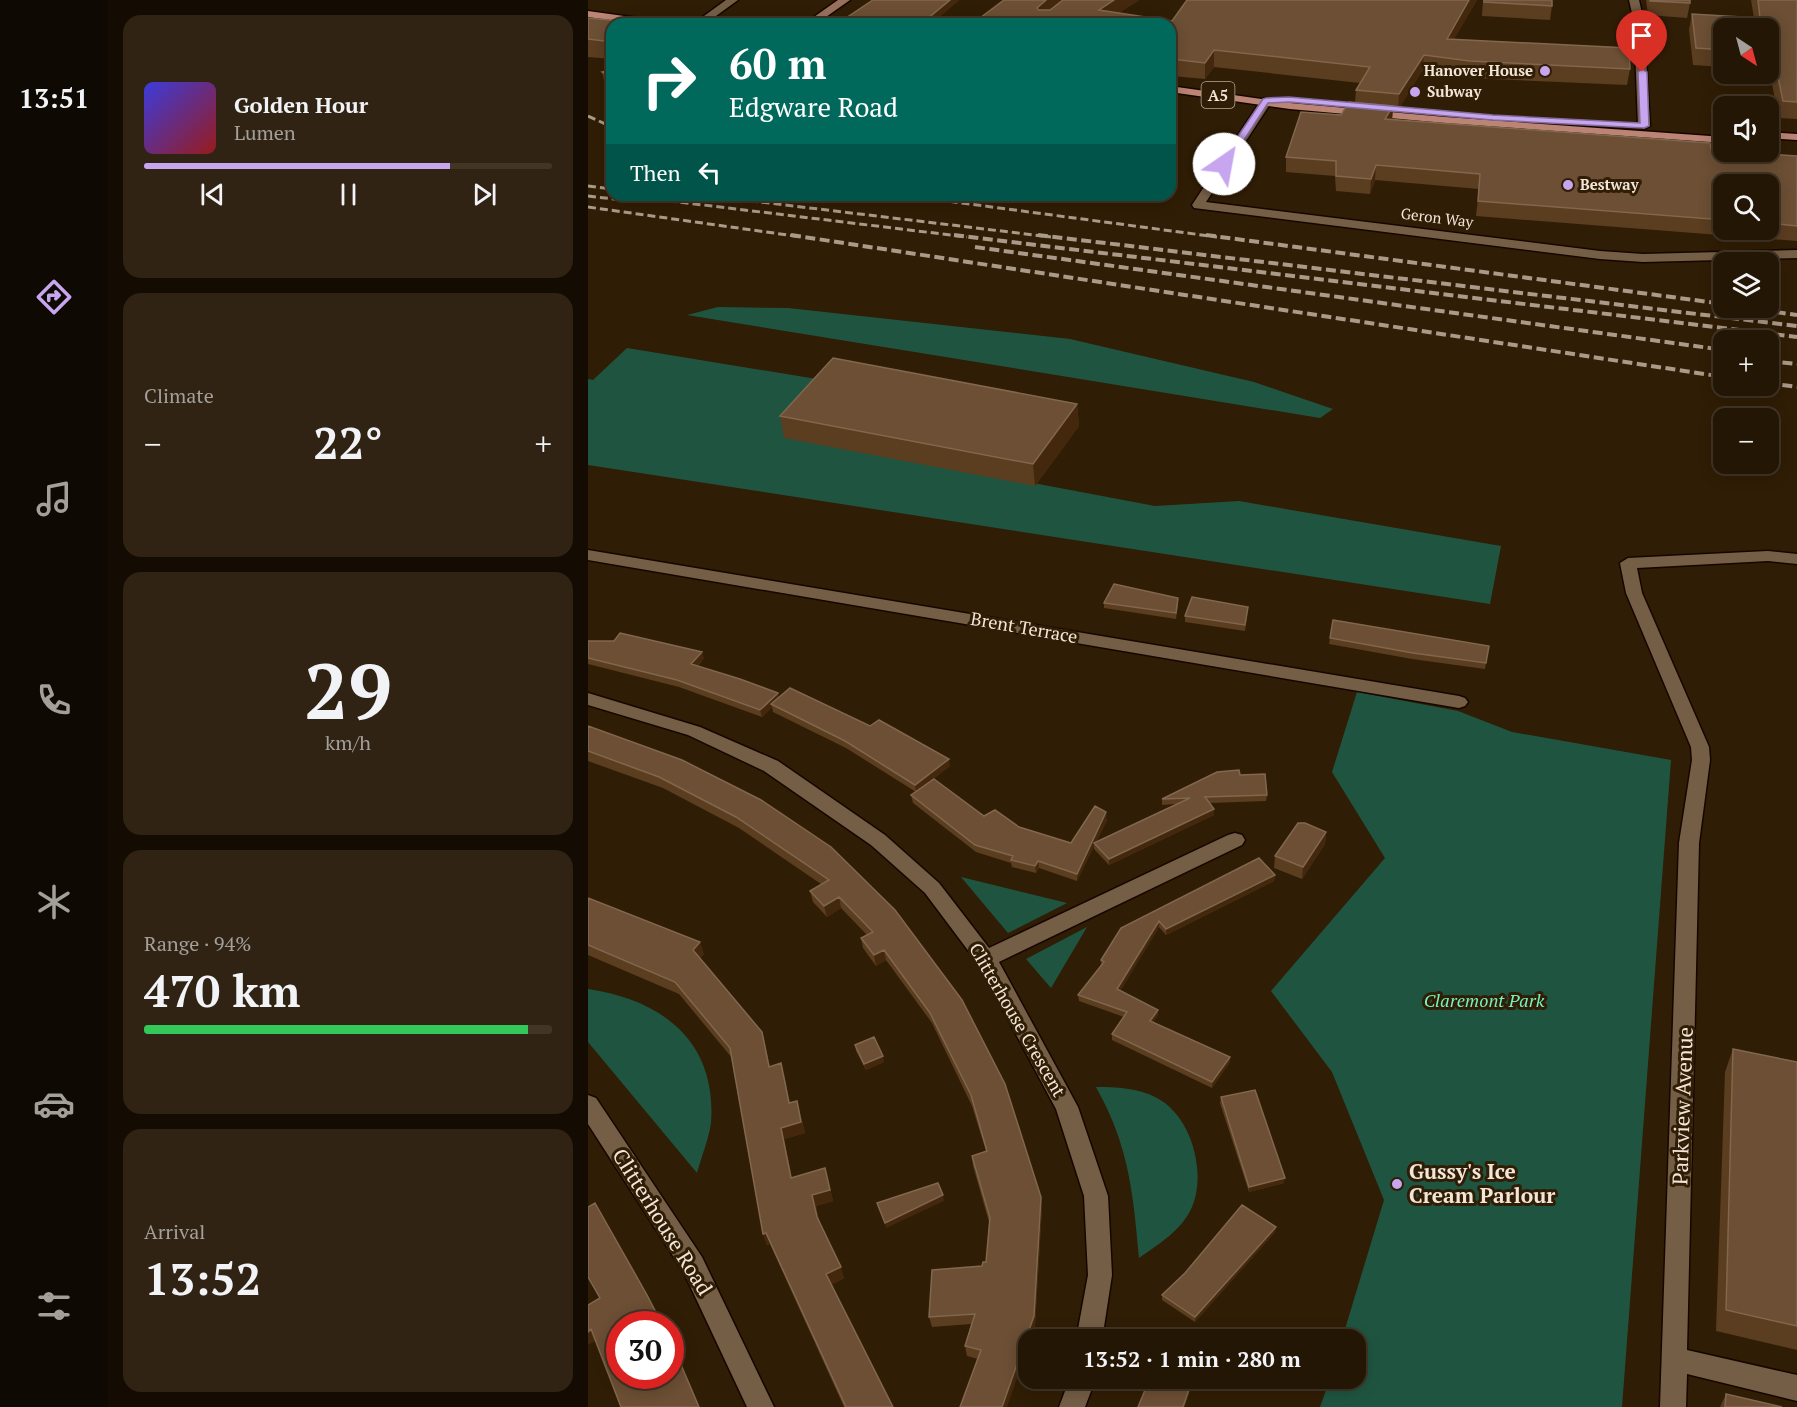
<!DOCTYPE html>
<html lang="en">
<head>
<meta charset="utf-8">
<style>
  body { margin:0; font-family:"PT Serif",serif; background:#302313; color:#f1f3f6; height:100vh; display:flex; flex-direction:column; font-size:22px; white-space:nowrap }
  * { box-sizing:border-box; margin:0 }
  p { font-size:20px; color:#a39f9a }
  .icon { flex:none; width:33px; height:33px; fill:none; stroke:currentColor; stroke-width:2; stroke-linecap:round; stroke-linejoin:round }
  .map { position:relative; flex:1; overflow:hidden }
  .panel { display:flex; flex-direction:column; gap:15px; padding:15px; background:#140c02; width:480px }
  .panel>* { flex:none }
  .hud { position:absolute; left:18px; top:18px; width:570px; height:183px; border-radius:18px; box-shadow:0 3px 15px #0003,0 0 0 2px #413526; background:#00695c; color:#fff; overflow:hidden }
  .needle { width:39px; rotate:144deg }
  .buttons { position:absolute; left:1125px; top:18px; display:grid; gap:12px }
  .buttons a { display:grid; place-items:center; width:66px; height:66px; border-radius:12px; background:#241604; box-shadow:0 3px 15px #0003,0 0 0 2px #413526; font-size:30px }
  .speed { position:absolute; left:18px; top:1311px; display:flex; gap:12px; font-size:30px; font-weight:700; text-align:center }
  .speed>* { display:grid; place-content:center; width:78px; height:78px; border-radius:50%; background:#241604; box-shadow:0 3px 15px #0003,0 0 0 2px #413526; line-height:1 }
  .speed .limit { border:9px solid #d22; background:#fff; color:#111 }
  .pin { position:absolute; display:grid; place-items:center; width:51px; height:51px; color:#fff; margin:-62px -26px; border-radius:50% 50% 50% 0; rotate:-45deg; box-shadow:0 0 6px #0007 }
  .pin .icon { rotate:45deg }
  .me { position:absolute; width:66px; margin:-33px; rotate:33deg; stroke-linejoin:round; filter:drop-shadow(0 0 4px #0008) }
  .turn { display:flex; align-items:center; gap:21px; height:126px; padding:0 24px; font-size:27px }
  .turn .icon { width:78px; height:78px; stroke-width:2.5 }
  .turn b { display:block; font-size:42px; line-height:51px }
  .then { display:flex; align-items:center; height:57px; padding:0 24px; background:#0003; gap:12px; font-size:22px }
  .big { font-size:45px; font-weight:700; line-height:1.1 }
  .panel .card { flex:1; display:flex; flex-direction:column; justify-content:center; gap:9px; min-width:0; padding:0 21px; border-radius:18px; background:#302313 }
  .panel .dial { align-items:center; gap:0 }
  .dial b { font-size:78px; line-height:1 }
  .song { display:flex; align-items:center; gap:18px }
  .cover { width:72px; height:72px; border-radius:9px; background:linear-gradient(135deg,hsl(240 70% 55%),hsl(0 70% 35%)) }
  .played { height:6px; border-radius:3px; background:linear-gradient(90deg,#c7a6ef 75%,#413526 75%) }
  .keys { display:flex; justify-content:space-around; direction:ltr }
  .heat { display:flex; justify-content:space-between; align-items:center; font-size:33px; direction:ltr }
  .charge { height:9px; border-radius:4px; background:linear-gradient(90deg,#34c759 94%,#413526 0) }
  .trip { position:absolute; left:430px; top:1329px; width:348px; height:60px; border-radius:18px; background:#241604; box-shadow:0 3px 15px #0003,0 0 0 2px #413526; font-weight:700; line-height:60px; text-align:center }
  main { display:flex; flex:1; min-height:0 }
  .dock { display:flex; flex-direction:column; width:108px; justify-content:space-around; align-items:center; background:#0e0902; color:#a39f9a }
  .dock .icon { width:42px; height:42px }
  .dock .on { color:#c7a6ef }
  .dock b { font-size:27px; color:#f1f3f6 }
  .map>svg:first-child { display:block }
  .green { fill:#1f5540 }
  .lines { fill:none; stroke-linecap:round; stroke-linejoin:round }
  .street-casing { stroke:#170600; stroke-width:3 }
  .secondary-casing { stroke:#170600; stroke-width:3 }
  .primary-casing { stroke:#170600; stroke-width:3 }
  .street { fill:#755e46; fill-rule:evenodd }
  .secondary { fill:#98715d; fill-rule:evenodd }
  .primary { fill:#bb8474; fill-rule:evenodd }
  .rail-far1 { stroke:#aa9a89; stroke-width:3; stroke-dasharray:8 4; stroke-linecap:butt }
  .rail { stroke:#aa9a89; stroke-width:4; stroke-dasharray:10 4.5; stroke-linecap:butt }
  .wall { fill:#5b3d20; fill-rule:evenodd }
  .shaded-wall { fill:#43280d }
  .building { fill:#6c4f34; stroke:#81674d; stroke-width:1.5 }
  .route { fill:#c7a6ef; stroke:#816c9b; stroke-width:1.5 }
  .poi-dot { fill:#c7a6ef; stroke:#301d05; stroke-width:2 }
  .labels { text-anchor:middle; stroke-width:6; stroke-linejoin:round; paint-order:stroke }
  .far-poi-label { font-size:15px; font-weight:bold; fill:#f3e6d8; stroke:#301d05; text-anchor:start }
  .far-street-label { font-size:15px; fill:#f3e6d8; stroke:#301d05 }
  .shield { fill:#301d05; stroke:#b8aa99; stroke-width:1.5 }
  .shield-label { font-size:16px; font-weight:bold; fill:#f3e6d8 }
  .street-label { font-size:18px; fill:#f3e6d8; stroke:#301d05 }
  .park-label { font-size:18px; font-style:italic; fill:#75f3bf; stroke:#301d05 }
  .near-street-label { font-size:21px; fill:#f3e6d8; stroke:#301d05 }
  .near-poi-label { font-size:21px; font-weight:bold; fill:#f3e6d8; stroke:#301d05; text-anchor:start }
</style>
</head>
<body>
<main>
<nav class="dock">
<b>13:51</b>
<svg class="icon on" aria-label="directions" viewBox="0 0 24 24"><path d="M12 3l9 9-9 9-9-9zM9 14v-3h6M13 9l2 2-2 2"/></svg>
<svg class="icon" aria-label="music" viewBox="0 0 24 24"><path d="M9 18V5l10-2v13"/><circle cx="6" cy="18" r="3"/><circle cx="16" cy="16" r="3"/></svg>
<svg class="icon" aria-label="phone" viewBox="0 0 24 24"><path d="M5 4h4l2 5-3 2q2 4 5 5l2-3 5 2v4C11 20 4 13 5 4z"/></svg>
<svg class="icon" aria-label="climate" viewBox="0 0 24 24"><path d="M12 3v18M4 7l16 10M4 17L20 7"/></svg>
<svg class="icon" aria-label="car" viewBox="0 0 24 24"><path d="M5 17H2v-5l4-1 3-4h7l3 4 3 1v5h-3M9 17h6M6 11h13"/><circle cx="7" cy="17" r="2"/><circle cx="17" cy="17" r="2"/></svg>
<svg class="icon" aria-label="filters" viewBox="0 0 24 24"><path d="M4 7h16M4 17h16"/><circle cx="9" cy="7" r="2"/><circle cx="15" cy="17" r="2"/></svg>
</nav>
<section class="panel">
<div class="card">
<div class="song"><i class="cover"></i><div><b>Golden Hour</b><p>Lumen</p></div></div>
<div class="played"></div>
<div class="keys"><svg class="icon" aria-label="previous" viewBox="0 0 24 24"><path d="M18 5L8 12l10 7zM5 5v14"/></svg><svg class="icon" aria-label="pause" viewBox="0 0 24 24"><path d="M8 5v14M16 5v14"/></svg><svg class="icon" aria-label="next" viewBox="0 0 24 24"><path d="M6 5l10 7-10 7zM19 5v14"/></svg></div>
</div>
<div class="card"><p>Climate</p>
<div class="heat"><a>−</a><b class="big">22°</b><a>+</a></div>
</div>
<div class="card dial"><b>29</b><p>km/h</p></div>
<div class="card"><p>Range · 94%</p><b class="big">470 km</b><div class="charge"></div></div>
<div class="card"><p>Arrival</p><b class="big">13:52</b></div>
</section>
<div class="map">
<svg width="1209" height="1407" viewBox="0 0 1209 1407">
  <rect width="100%" height="100%" fill="#301d05"/>
  <!-- green -->
  <path class="green" d="M130,307L200,308L482,339L666,382L745,409L732,418L99,315Z
    M39,348L253,383L201,437L567,506L651,501L913,546L902,604L0,465V379L5,380Z
    M769,692L870,711L924,732L1083,760L1034,1407H732L742,1379L768,1378V1340L754,1339L796,1200L744,1072L683,991L797,858L744,772Z
    M373,877L479,903L420,933Z
    M499,927L463,988L438,959Z
    M0,989C75,1000 129,1042 123,1123C121,1138 113,1158 109,1173L0,1042Z
    M508,1087C527,1087 551,1088 567,1097C603,1114 619,1172 604,1207C594,1230 571,1244 551,1258C545,1192 541,1146 508,1087Z"/>
  <g class="lines">
    <defs>
      <path id="street" d="M138,0H150L117,24H105Z
        M1041,0H1051L1056,22L1062,126L1056,129L1050,126L1046,22Z
        M678,98L684,101L618,202L1012,251L1055,254L1209,250V258L1055,262L1012,259L606,208L604,205L674,99Z
        M0,550L871,696L877,698L880,702L877,706L871,708L0,560Z
        M1180,551L1209,554V564L1180,561L1049,568L1054,593L1121,747L1122,760L1111,843L1099,1350L1209,1375V1401L1099,1374L1098,1407H1072L1091,843L1104,760L1103,747L1038,593L1032,563L1040,558Z
        M0,693L112,727L190,761L297,835L351,883L401,948L640,835L647,833L654,835L657,840L654,845L411,962L490,1107L520,1196L524,1275L514,1340H488L500,1275L496,1196L468,1109L391,965L337,893L283,845L176,771L100,735L0,705Z
        M0,1095L8,1098L114,1257L186,1407H159L96,1273L0,1124Z
        M482,1378H508L497,1407H471Z"/>
      <path id="secondary" d="M250,0H262L228,24H216Z"/>
      <path id="primary" d="M0,11L72,21L77,24H50L0,17Z
        M582,86L702,103L857,117L1136,137V143L857,123L702,109L582,92Z
        M1180,132L1209,134V140L1180,138Z"/>
    </defs>
    <!-- street casing -->
    <use href="#street" class="street-casing"/>
    <!-- secondary casing -->
    <use href="#secondary" class="secondary-casing"/>
    <!-- primary casing -->
    <use href="#primary" class="primary-casing"/>
    <!-- street -->
    <use href="#street" class="street"/>
    <!-- secondary -->
    <use href="#secondary" class="secondary"/>
    <!-- primary -->
    <use href="#primary" class="primary"/>
    <!-- rail-far1 -->
    <path class="rail-far1" d="M0,116L24,127
      M0,186L24,189
      M33,195L379,237
      M114,195L463,237
      M314,195L629,237
      M0,196L42,201
      M0,207L214,237"/>
    <!-- rail -->
    <path class="rail" d="M203,235L1136,377
      M366,235L1209,337
      M450,235L1209,326
      M618,235L1136,304
      M387,247L1136,350
      M1159,308L1209,315
      M1180,361L1209,364
      M1180,383L1209,387"/>
  </g>
  <!-- wall -->
  <path class="wall" d="M285,0H371L343,24H259L258,18Z
    M416,0H551L531,13L584,21L889,0L866,39L1042,69L1039,85L880,78L834,71L810,110H805L804,119L1209,156V241L888,216L891,189L787,180L782,194L748,191L747,176L698,172V157L753,115L767,103L768,90L772,83L626,67L617,79L584,76L582,24ZM1136,184H1180V230H1136Z
    M895,0L964,6L962,20L894,16Z
    M1058,0H1102V3L1099,18L1060,15Z
    M1163,0H1209V119L1191,118L1181,70L1180,69V28H1136V67L1105,65L1101,30L1104,14L1166,18Z
    M0,18L53,23V24H24V59L0,57Z
    M24,69V92L18,89L14,72Z
    M489,404L491,426L447,486L196,438L192,416Z
    M590,598V604L588,619L516,608V603Z
    M660,607L657,631L597,622V616Z
    M742,638L901,646L897,669L824,659L741,644Z
    M0,641L116,658L110,666L190,693L191,698L362,766L340,783L396,816L483,843L519,820L508,842L588,804L574,805V799L652,775L679,795L678,801L622,803L626,815L521,865L506,849V846L489,881L451,868L448,873L424,867L423,863L388,852L325,803L323,795L328,792L258,748L185,712L184,707L174,717L91,687L0,664Z
    M0,726L243,847L453,1197L454,1207L447,1326L390,1359L379,1356L377,1346L383,1324L344,1327L341,1317L398,1262L401,1222L385,1166L384,1156L398,1151L384,1106L344,1023L298,960L288,966L275,948L273,938L279,935L253,908L239,917L225,902L222,891L233,884L151,828L75,788L0,761Z
    M738,832L737,844L714,879L686,868L687,856Z
    M687,875L686,881L578,935L571,927L532,991L570,1010V1015L565,1022L642,1062L624,1088L524,1040V1034L536,1017L491,1001L490,995L513,966V960L533,928Z
    M0,898L116,954L112,958L174,1032L182,1066L196,1075L202,1103L209,1101L217,1133L196,1139L204,1178L237,1168L245,1201L228,1206L231,1220L256,1278L243,1285L305,1407H256L182,1244L179,1245L175,1234L144,1058L91,994L0,955Z
    M267,1045L296,1062L278,1070L268,1051Z
    M1145,1049L1209,1062V1350L1128,1331L1137,1072Z
    M633,1097L696,1183L661,1192L632,1103Z
    M687,1232L607,1322L574,1300V1295Z
    M1138,1394L1194,1407H1132Z"/>
  <!-- shaded-wall -->
  <path class="shaded-wall" d="M362,0H371L343,24H333Z
    M458,0H477L450,24L449,8Z
    M526,0H551L514,24L511,10Z
    M881,0H889L857,55L859,39Z
    M626,50V67L617,79V63Z
    M836,55L834,71L810,110L811,94Z
    M584,59V76L582,78V62Z
    M805,106L804,120L797,119Z
    M788,165L787,180L782,194L783,179Z
    M489,404L491,426L447,486L445,464Z
    M114,652L116,658L105,671L103,664Z
    M190,693L191,700L183,704L184,707L174,717L172,710Z
    M361,759L362,766L328,792L327,785Z
    M626,809V815L521,865V859Z
    M518,812L519,820L507,844L506,843V846L489,881V874Z
    M738,832L737,844L714,879L715,867Z
    M450,861L451,868L448,873L447,866Z
    M687,875L686,881L578,935V929Z
    M251,897L253,908L239,917L236,906Z
    M571,921V927L530,995L529,989Z
    M112,942L116,954L109,962L105,950Z
    M296,950L298,960L288,966L286,955Z
    M570,1010V1015L562,1027V1021Z
    M174,1032L177,1043L184,1078L181,1067Z
    M295,1056L296,1062L278,1070L276,1064Z
    M642,1057V1062L624,1088V1082Z
    M193,1063L196,1075L204,1115L201,1103Z
    M209,1101L217,1133L196,1139L206,1189L203,1178L193,1128Z
    M237,1168L245,1201L228,1206L232,1228L224,1195Z
    M697,1178L696,1183L661,1192V1187Z
    M355,1195L356,1201L298,1228L297,1223Z
    M453,1197L454,1207L447,1326L443,1340H441V1344L419,1407H414Z
    M688,1227L687,1232L607,1322V1317Z
    M178,1233L182,1244L179,1245L175,1234Z
    M253,1267L256,1278L242,1286L238,1274Z
    M3,1329L9,1340L0,1345V1332Z
    M605,1378H606L597,1407H595Z"/>
  <!-- building -->
  <path class="building" d="M285,0H362L333,24H287L260,20L262,18H258Z
    M416,0H458L449,8L451,10H462L475,0H526L511,10L584,21L599,0H881L859,39L1041,48L1042,69L882,61L836,55L811,94L768,90L782,67L626,50L617,63L584,59L582,62V24H384Z
    M896,0H964V6L896,2Z
    M1062,0H1102V3L1062,1Z
    M1170,0H1209V102L1195,101L1185,53H1180V28H1136V50L1108,48L1104,14L1172,18Z
    M0,18L53,23L24,24V42L0,39Z
    M24,69V78L14,72Z
    M761,102L805,106L797,119L1122,143L1123,149L1136,150V152H1150L1209,156V226L1180,223V184H1136V220L890,201L892,174L788,165L783,179L748,176V161L698,157L713,112L753,115Z
    M245,358L489,404L445,464L192,416Z
    M526,584L590,598L588,613L516,603Z
    M604,597L660,607L657,625L597,616Z
    M745,620L901,646L898,663L825,653L742,638Z
    M32,633L114,652L103,664L152,679L190,693L172,710L89,680L0,658V641H26Z
    M202,688L282,726L291,720L361,759L327,785L257,741L183,704Z
    M0,726L94,760L173,800L243,847L307,910L374,1000L417,1084L453,1197L446,1316L414,1407H372L393,1350L377,1346L387,1314L341,1317L344,1270L394,1266L395,1262H398L402,1218L384,1156L399,1151L383,1095L342,1013L296,950L286,955L273,938L285,932L251,897L236,906L222,891L241,880L148,817L71,777L0,751Z
    M651,770L652,775L677,774L679,795L617,797L626,809L521,859L506,843L602,798L574,799L629,772Z
    M346,779L396,816L407,810L431,827L483,843L507,806L518,812L489,874L450,861L447,866L423,860L425,856L387,845L323,795Z
    M710,823H717L738,832L715,867L687,856Z
    M671,858L687,875L578,929L571,921L529,989L570,1010L562,1021L642,1057L624,1082L524,1034L539,1012L490,995L516,962L513,960L533,928Z
    M0,898L112,942L105,950L174,1032L181,1067L193,1063L201,1103L209,1101L213,1122L193,1128L203,1178L237,1168L242,1190L224,1195L229,1217L253,1267L238,1274L305,1407H258L178,1233L175,1234L142,1048L87,982L0,945Z
    M286,1037L295,1056L276,1064L267,1045Z
    M1145,1049L1209,1062V1326L1138,1310Z
    M667,1090L697,1178L661,1187L633,1097Z
    M350,1183L355,1195L297,1223L289,1203Z
    M7,1203L59,1295L74,1324H32V1376H82V1342L91,1360L111,1407H33L3,1329L0,1332V1305L12,1298L0,1277V1207Z
    M654,1205L688,1227L607,1317L574,1295L597,1273Z
    M562,1378H605L595,1407H550Z
    M1138,1394L1194,1407H1137Z"/>
  <!-- route -->
  <path class="route" d="M1054,69L1059,72L1061,126L1056,128L905,120L701,102L680,103L639,166L631,164L675,99L678,98L701,97L905,115L1052,123L1050,72Z"/>
  <!-- markers -->
  <g class="poi-dot">
    <circle cx="957" cy="71" r="6"/>
    <circle cx="827" cy="92" r="6"/>
    <circle cx="980" cy="185" r="6"/>
    <circle cx="809" cy="1184" r="6"/>
  </g>
  <g class="labels">
    <!-- far-poi labels -->
    <g class="far-poi-label">
      <text x="945" y="76" text-anchor="end">Hanover House</text>
      <text x="839" y="97">Subway</text>
      <text x="992" y="190">Bestway</text>
    </g>
    <!-- far-street labels -->
    <g class="far-street-label">
      <text transform="translate(849 218) rotate(7)" y="5">Geron Way</text>
    </g>
    <!-- shield labels -->
    <rect class="shield" x="613.5" y="82" width="33" height="26" rx="4.5"/>
    <g class="shield-label">
      <text x="630" y="101">A5</text>
    </g>
    <!-- street labels -->
    <g class="street-label">
      <text transform="translate(436 628) rotate(10)" y="6">Brent Terrace</text>
      <text transform="translate(429 1020) rotate(60)" y="6">Clitterhouse Crescent</text>
    </g>
    <!-- park labels -->
    <g class="park-label">
      <text x="896" y="1007">Claremont Park</text>
    </g>
    <!-- near-street labels -->
    <g class="near-street-label">
      <text transform="translate(1095 1106) rotate(-88)" y="7">Parkview Avenue</text>
      <text transform="translate(74 1222) rotate(58)" y="7">Clitterhouse Road</text>
    </g>
    <!-- near-poi labels -->
    <g class="near-poi-label">
      <text x="821" y="1179">Gussy's Ice<tspan x="821" dy="24">Cream Parlour</tspan></text>
    </g>
  </g>
</svg>
<div class="buttons">
<a><svg class="needle" viewBox="-14 -14 28 28"><path d="M0-13l5 13h-10z" fill="#e53935"/><path d="M0 13l5-13h-10z" fill="#a39f9a"/></svg></a>
<a><svg class="icon" aria-label="sound" viewBox="0 0 24 24"><path d="M4 9h4l5-4v14l-5-4H4zM17 9q2 3 0 6"/></svg></a>
<a><svg class="icon" aria-label="search" viewBox="0 0 24 24"><circle cx="10" cy="10" r="6"/><path d="M15 15l6 6"/></svg></a>
<a><svg class="icon" aria-label="layers" viewBox="0 0 24 24"><path d="M12 4l9 5-9 5-9-5zM3 14l9 5 9-5"/></svg></a>
<a>+</a>
<a>−</a>
</div>
<div class="speed"><div class="limit">30</div></div>
<div class="pin" style="left:1054px;top:72px;background:#d93025"><svg class="icon" aria-label="arrive" viewBox="0 0 24 24"><path d="M6 21V4h12l-3 4 3 4H6"/></svg></div>
<svg class="me" style="left:636px;top:164px" viewBox="-20 -20 40 40"><circle r="19" fill="#fff"/><path d="M0-13L10 11 0 6-10 11z" fill="#c7a6ef"/></svg>
<div class="trip">13:52 · 1 min · 280 m</div>
<div class="hud">
<div class="turn"><svg class="icon" aria-label="right" viewBox="0 0 24 24"><path d="M7 20v-9h11M14 6l5 5-5 5"/></svg><div><b>60 m</b>Edgware Road</div></div>
<div class="then">Then<svg class="icon" aria-label="left" viewBox="0 0 24 24"><path d="M17 20v-9H6M10 6l-5 5 5 5"/></svg></div>
</div>
</div>
</main>
</body>
</html>
